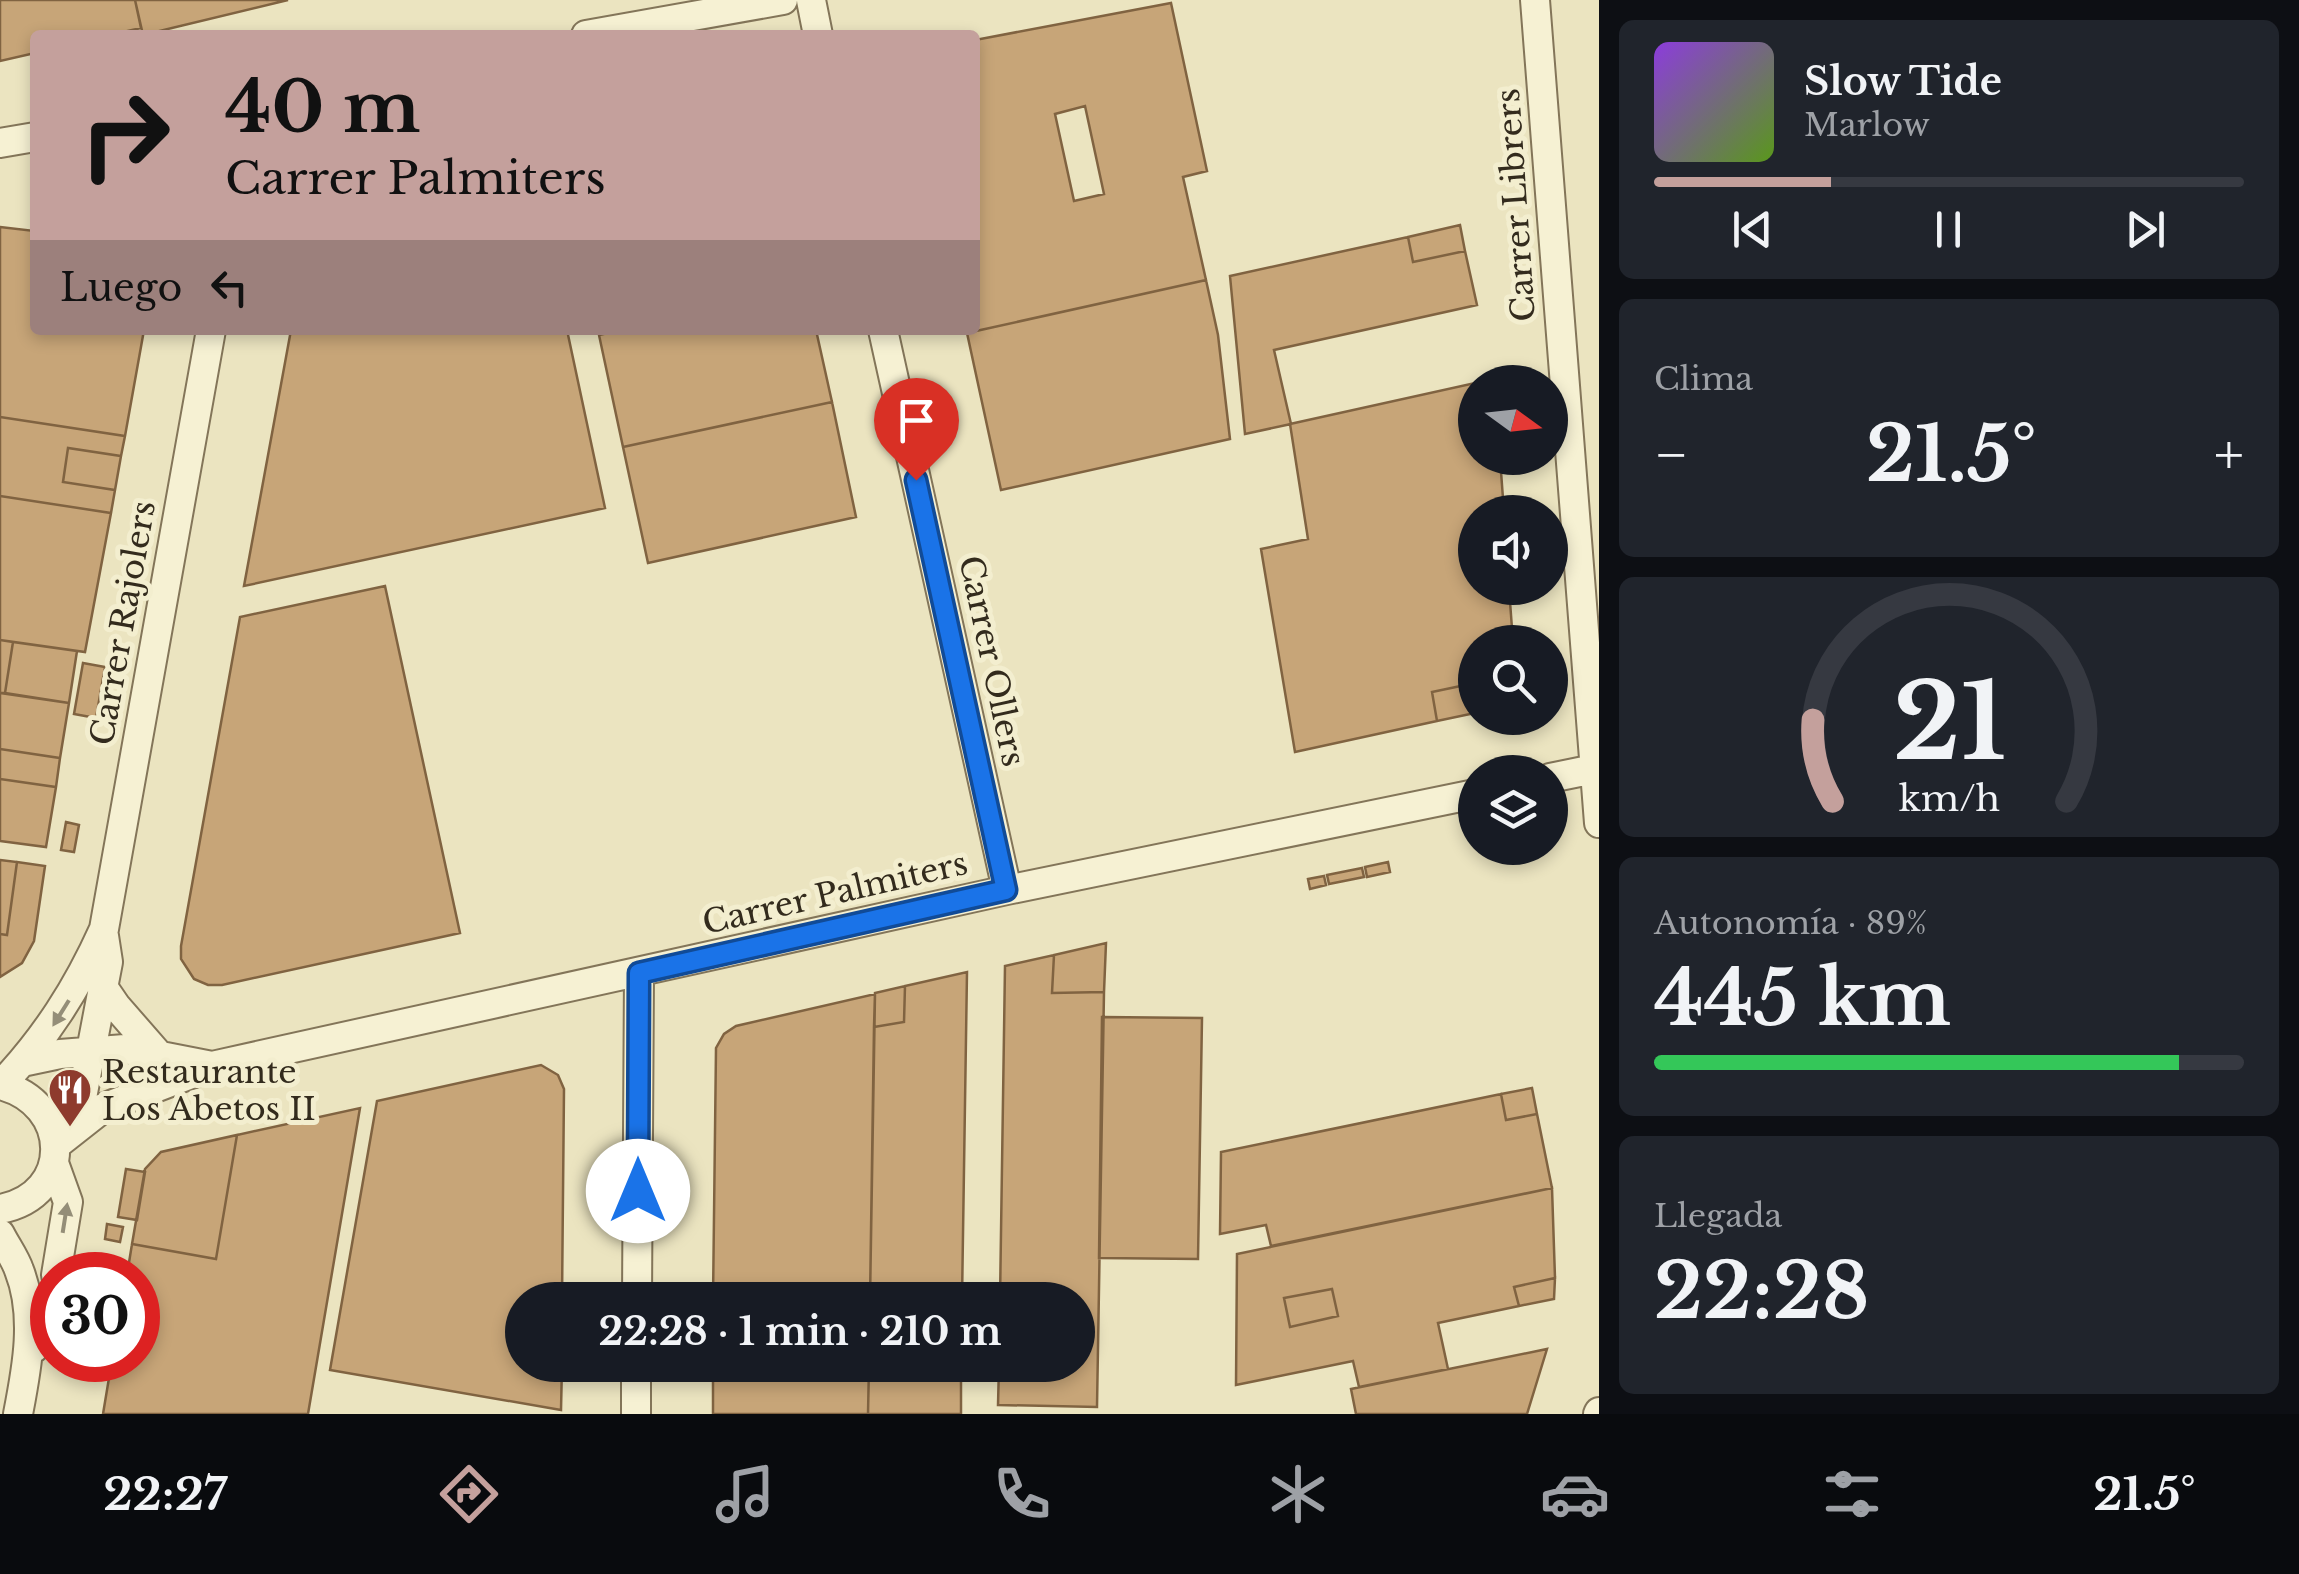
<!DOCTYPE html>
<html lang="es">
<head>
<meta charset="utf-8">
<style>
  body { margin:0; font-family:"Libre Baskerville",serif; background:#20242c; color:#f1f3f6; height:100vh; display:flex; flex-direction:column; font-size:38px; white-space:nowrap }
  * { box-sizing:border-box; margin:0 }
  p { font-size:32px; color:#9ea1a6 }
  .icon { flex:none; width:55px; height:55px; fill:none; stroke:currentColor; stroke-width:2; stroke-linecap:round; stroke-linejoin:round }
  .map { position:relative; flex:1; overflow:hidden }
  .side { display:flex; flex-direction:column; gap:20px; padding:20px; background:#0d0f14; width:700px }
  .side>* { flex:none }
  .banner { position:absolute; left:30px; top:30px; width:950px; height:305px; border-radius:10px; box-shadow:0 5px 15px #0003; background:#c4a09c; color:#111; overflow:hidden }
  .needle { width:65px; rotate:105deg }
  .controls { position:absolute; left:1458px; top:365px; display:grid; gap:20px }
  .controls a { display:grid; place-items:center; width:110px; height:110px; border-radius:50%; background:#171b24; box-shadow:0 5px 15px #0003; font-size:50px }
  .speed { position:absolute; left:30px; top:1252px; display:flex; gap:20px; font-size:50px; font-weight:700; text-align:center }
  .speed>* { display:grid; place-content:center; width:130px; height:130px; border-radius:50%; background:#171b24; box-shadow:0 5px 15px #0003; line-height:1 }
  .speed .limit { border:15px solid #d22; background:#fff; color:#111 }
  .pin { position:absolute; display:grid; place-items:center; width:85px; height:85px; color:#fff; margin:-102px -42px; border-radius:50% 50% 50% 0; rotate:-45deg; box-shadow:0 0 10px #0007 }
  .pin .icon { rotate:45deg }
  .me { position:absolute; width:110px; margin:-55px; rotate:0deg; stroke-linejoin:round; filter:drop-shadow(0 0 8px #0008) }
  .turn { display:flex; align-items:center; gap:35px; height:210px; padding:0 30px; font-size:45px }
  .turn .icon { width:130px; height:130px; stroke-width:2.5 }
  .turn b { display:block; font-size:70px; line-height:85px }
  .then { display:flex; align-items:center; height:95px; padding:0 30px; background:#0003; gap:20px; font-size:38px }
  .big { font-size:75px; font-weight:700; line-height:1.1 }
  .side .card { flex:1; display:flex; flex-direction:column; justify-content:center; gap:15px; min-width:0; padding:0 35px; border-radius:15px; background:#20242c }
  .side .dial { align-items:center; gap:0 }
  .dial svg { height:260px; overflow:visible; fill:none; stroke:#363941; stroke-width:7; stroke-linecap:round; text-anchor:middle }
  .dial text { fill:#f1f3f6; stroke:none }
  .song { display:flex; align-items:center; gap:30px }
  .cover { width:120px; height:120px; border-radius:15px; background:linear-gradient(135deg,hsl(270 70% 55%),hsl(90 70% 35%)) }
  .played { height:10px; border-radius:5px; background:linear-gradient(90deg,#c4a09c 30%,#363941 30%) }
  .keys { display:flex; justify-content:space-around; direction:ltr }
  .heat { display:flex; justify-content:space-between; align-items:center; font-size:55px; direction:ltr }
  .charge { height:15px; border-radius:8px; background:linear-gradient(90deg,#34c759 89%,#363941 0) }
  .trip { position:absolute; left:505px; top:1282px; width:590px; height:100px; border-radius:50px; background:#171b24; box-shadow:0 5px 15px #0003; font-weight:700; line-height:100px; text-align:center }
  .menu { display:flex; height:160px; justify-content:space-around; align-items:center; background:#090b0e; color:#9ea1a6 }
  .menu .icon { width:70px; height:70px }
  .menu .selected { color:#c4a09c }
  .menu b { font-size:45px; color:#f1f3f6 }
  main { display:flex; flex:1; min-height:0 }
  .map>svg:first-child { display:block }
  .building { fill:#c7a578; stroke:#806341; stroke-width:2.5; fill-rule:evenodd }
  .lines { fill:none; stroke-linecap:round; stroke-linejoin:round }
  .street-casing { stroke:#837559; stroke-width:32 }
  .street { stroke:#f6f1d3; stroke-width:28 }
  .oneway { fill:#948e78 }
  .route-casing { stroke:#114b97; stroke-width:25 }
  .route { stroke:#1a73e8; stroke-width:18 }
  .labels { text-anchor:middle; stroke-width:10; stroke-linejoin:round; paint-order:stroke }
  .street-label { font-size:32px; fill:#332b1d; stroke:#f3eecf }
  .poi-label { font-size:32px; fill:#332b1d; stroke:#f3eecf; text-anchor:start }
</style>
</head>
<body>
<main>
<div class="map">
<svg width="1599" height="1414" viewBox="0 0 1599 1414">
  <rect width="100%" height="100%" fill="#ebe4c0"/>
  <!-- building -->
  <path class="building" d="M0,0H135L141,28L110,35H35V53L0,61Z
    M135,0H288L143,35Z
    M1171,3L1207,171L1183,177L1206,280L967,333L966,330H975V40ZM1085,106L1104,194L1074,201L1055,114Z
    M1460,225L1465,251L1413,262L1408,237Z
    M0,227L35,231V330H144L125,436L0,417Z
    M1408,237L1413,262L1465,251L1477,305L1274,350L1291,424L1245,434L1230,276Z
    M1206,280L1218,335L1230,439L1001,490L967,333Z
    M291,330H567L605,508L244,586Z
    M621,330H816L832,402L623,447L599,335Z
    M1475,383V458H1500L1504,512H1475V588H1509L1513,642H1475V683L1432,692L1437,721L1295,752L1261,549L1308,539L1290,424Z
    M832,402L856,517L648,563L623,447Z
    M0,417L125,436L121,456L68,448L63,482L115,490L111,513L0,496Z
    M68,448L121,456L115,490L63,482Z
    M0,496L111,513L85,652L0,640Z
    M385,586L460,933L222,985H208L194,979L181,959V946L240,617Z
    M0,640L13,642L5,693H0Z
    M13,642L77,651L69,703L5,693Z
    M83,663L105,667L96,718L74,714Z
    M1475,683V713L1437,721L1432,692Z
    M0,693L69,703L60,758L0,749Z
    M0,749L60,758L56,787L0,779Z
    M0,779L56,787L46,847L0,841Z
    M66,822L79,825L74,852L61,850Z
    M0,860L17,862L7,935L0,934Z
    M17,862L45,866L34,941L22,963L0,977V934L7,935Z
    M1388,862L1390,872L1367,877L1365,867Z
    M1362,868L1364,877L1329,884L1327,875Z
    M1324,876L1326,885L1310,889L1308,879Z
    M1106,943L1104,992L1052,993L1054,955Z
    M1054,955L1052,993L1104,992L1097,1407L998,1405L999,1365H1078V1300H1000L1005,966Z
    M967,972L962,1300H870L874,1027L904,1022L905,986Z
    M905,986L904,1022L874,1027L875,993Z
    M875,994L870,1300H713L716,1048L724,1034L736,1026Z
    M1102,1017L1202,1018L1198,1259L1099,1258Z
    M541,1065L558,1075L564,1089L562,1300H522V1365H562L561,1410L330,1370L377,1101Z
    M1532,1088L1537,1114L1506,1120L1501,1094Z
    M1501,1094L1506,1120L1537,1114L1552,1188L1271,1246L1266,1225L1220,1234L1221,1152Z
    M360,1108L308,1414H103L112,1360H138V1275H127L132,1244L216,1259L237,1135Z
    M237,1135L216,1259L132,1244L145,1169L161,1152Z
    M126,1169L145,1172L137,1220L118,1217Z
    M1552,1188L1555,1278L1514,1287L1519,1306L1438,1323L1448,1369L1359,1387L1353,1361L1236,1385L1237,1254ZM1332,1289L1338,1316L1290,1327L1284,1298Z
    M107,1224L123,1227L120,1242L105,1239Z
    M1555,1278L1554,1299L1519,1306L1514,1287Z
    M1332,1289L1338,1316L1290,1327L1284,1298Z
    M1547,1349L1527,1414H1356L1351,1389Z
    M713,1365H869L868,1414H713Z
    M869,1365H961V1414H868Z"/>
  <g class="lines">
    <defs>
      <path id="street" d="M811,0L818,35
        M1535,0L1599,823
        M586,35L783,0
        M0,143L35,137
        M883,330L1007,890
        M1550,778L1594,769
        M103,987L116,1006L157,1053
        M22,1062L60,1054L125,1049L212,1066
        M0,1085C72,1103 75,1195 0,1209
        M1,1085C46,1037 77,989 104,929L211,330
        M60,1126L81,1103L108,962L104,936
        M56,1145L103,1108L212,1066L1007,890L1475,794
        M54,1163L68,1202L56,1275
        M0,1234C6,1246 15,1258 19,1270C37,1315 27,1368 18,1414
        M637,1300L639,973
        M34,1348L52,1296
        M636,1414V1365
        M1598,1414L1599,1412"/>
    </defs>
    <!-- street casing -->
    <use href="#street" class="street-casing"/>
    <!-- street -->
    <use href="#street" class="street"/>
  </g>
  <!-- one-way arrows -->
  <defs><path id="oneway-solid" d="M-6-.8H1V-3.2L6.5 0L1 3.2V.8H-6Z" transform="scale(2.5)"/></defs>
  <g class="oneway">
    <use href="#oneway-solid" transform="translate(61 1013) rotate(122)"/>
    <use href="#oneway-solid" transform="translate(65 1218) rotate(-81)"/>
  </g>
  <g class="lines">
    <defs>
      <path id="route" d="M638,1191L639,973L1006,890L916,480"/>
    </defs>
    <!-- route casing -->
    <use href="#route" class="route-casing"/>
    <!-- route -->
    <use href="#route" class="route"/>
  </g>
  <!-- icons -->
  <defs>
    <symbol id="restaurant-pin" viewBox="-11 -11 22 30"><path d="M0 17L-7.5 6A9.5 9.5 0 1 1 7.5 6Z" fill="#8e3b2d" stroke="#f3eecf"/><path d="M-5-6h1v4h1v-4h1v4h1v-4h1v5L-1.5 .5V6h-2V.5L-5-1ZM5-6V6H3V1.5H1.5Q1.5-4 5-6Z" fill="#fff"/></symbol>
  </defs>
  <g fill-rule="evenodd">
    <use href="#restaurant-pin" x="45" y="1065" width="50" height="68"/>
  </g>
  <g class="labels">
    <!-- street labels -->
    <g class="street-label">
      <text transform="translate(1516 205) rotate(-94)" y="11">Carrer Librers</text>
      <text transform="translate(123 623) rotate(-80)" y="11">Carrer Rajolers</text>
      <text transform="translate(992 661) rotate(78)" y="11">Carrer Ollers</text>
      <text transform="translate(835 893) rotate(-13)" y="11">Carrer Palmiters</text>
    </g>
    <!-- poi labels -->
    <g class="poi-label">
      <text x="102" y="1083">Restaurante<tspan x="102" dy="37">Los Abetos II</tspan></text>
    </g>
  </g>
</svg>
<div class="controls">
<a><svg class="needle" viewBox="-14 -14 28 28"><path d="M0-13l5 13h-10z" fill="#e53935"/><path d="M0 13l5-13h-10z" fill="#9ea1a6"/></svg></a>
<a><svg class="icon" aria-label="sound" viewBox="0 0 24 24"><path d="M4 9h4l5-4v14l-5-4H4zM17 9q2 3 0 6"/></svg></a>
<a><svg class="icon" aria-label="search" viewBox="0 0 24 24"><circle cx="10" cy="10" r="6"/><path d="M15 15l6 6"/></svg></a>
<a><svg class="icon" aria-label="layers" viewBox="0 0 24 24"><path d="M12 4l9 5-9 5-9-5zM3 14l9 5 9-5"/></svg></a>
</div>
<div class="speed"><div class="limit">30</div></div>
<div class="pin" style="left:916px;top:480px;background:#d93025"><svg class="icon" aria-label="arrive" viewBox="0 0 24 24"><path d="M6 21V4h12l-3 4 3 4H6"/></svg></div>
<svg class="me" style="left:638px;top:1191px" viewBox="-20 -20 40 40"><circle r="19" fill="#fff"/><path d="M0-13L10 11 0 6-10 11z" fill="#1a73e8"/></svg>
<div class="trip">22:28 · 1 min · 210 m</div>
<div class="banner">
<div class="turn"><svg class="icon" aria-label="right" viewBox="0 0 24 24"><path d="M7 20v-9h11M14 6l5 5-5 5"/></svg><div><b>40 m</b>Carrer Palmiters</div></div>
<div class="then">Luego<svg class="icon" aria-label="left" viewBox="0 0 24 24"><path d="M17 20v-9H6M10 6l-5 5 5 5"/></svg></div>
</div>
</div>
<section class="side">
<div class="card">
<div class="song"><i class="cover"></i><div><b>Slow Tide</b><p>Marlow</p></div></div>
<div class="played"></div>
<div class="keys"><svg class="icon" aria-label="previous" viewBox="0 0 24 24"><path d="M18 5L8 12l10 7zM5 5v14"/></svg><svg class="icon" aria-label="pause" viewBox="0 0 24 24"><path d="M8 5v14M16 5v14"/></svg><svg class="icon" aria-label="next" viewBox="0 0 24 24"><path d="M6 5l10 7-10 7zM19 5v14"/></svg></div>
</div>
<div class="card"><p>Clima</p>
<div class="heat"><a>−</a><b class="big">21.5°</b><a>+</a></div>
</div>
<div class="card dial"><svg viewBox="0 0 100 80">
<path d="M14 69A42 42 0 1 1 86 69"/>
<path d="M14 69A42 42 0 0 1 8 44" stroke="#c4a09c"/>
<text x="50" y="56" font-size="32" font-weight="700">21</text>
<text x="50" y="72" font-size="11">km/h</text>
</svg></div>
<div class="card"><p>Autonomía · 89%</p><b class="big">445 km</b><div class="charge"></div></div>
<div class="card"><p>Llegada</p><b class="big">22:28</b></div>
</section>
</main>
<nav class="menu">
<b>22:27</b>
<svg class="icon selected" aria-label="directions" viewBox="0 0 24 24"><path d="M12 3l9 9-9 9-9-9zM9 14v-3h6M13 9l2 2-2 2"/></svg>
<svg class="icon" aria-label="music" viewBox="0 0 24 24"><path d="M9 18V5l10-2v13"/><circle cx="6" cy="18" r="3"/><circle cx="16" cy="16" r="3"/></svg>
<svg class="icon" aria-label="phone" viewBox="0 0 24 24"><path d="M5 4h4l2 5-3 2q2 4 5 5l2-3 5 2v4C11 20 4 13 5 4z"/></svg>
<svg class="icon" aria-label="climate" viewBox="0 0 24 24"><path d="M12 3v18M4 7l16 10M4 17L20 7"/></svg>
<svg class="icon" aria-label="car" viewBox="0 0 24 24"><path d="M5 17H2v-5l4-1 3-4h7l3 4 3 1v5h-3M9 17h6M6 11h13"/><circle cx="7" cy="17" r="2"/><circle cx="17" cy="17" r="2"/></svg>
<svg class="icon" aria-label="filters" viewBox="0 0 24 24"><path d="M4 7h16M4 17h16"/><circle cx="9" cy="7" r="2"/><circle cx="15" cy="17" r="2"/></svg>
<b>21.5°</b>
</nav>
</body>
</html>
